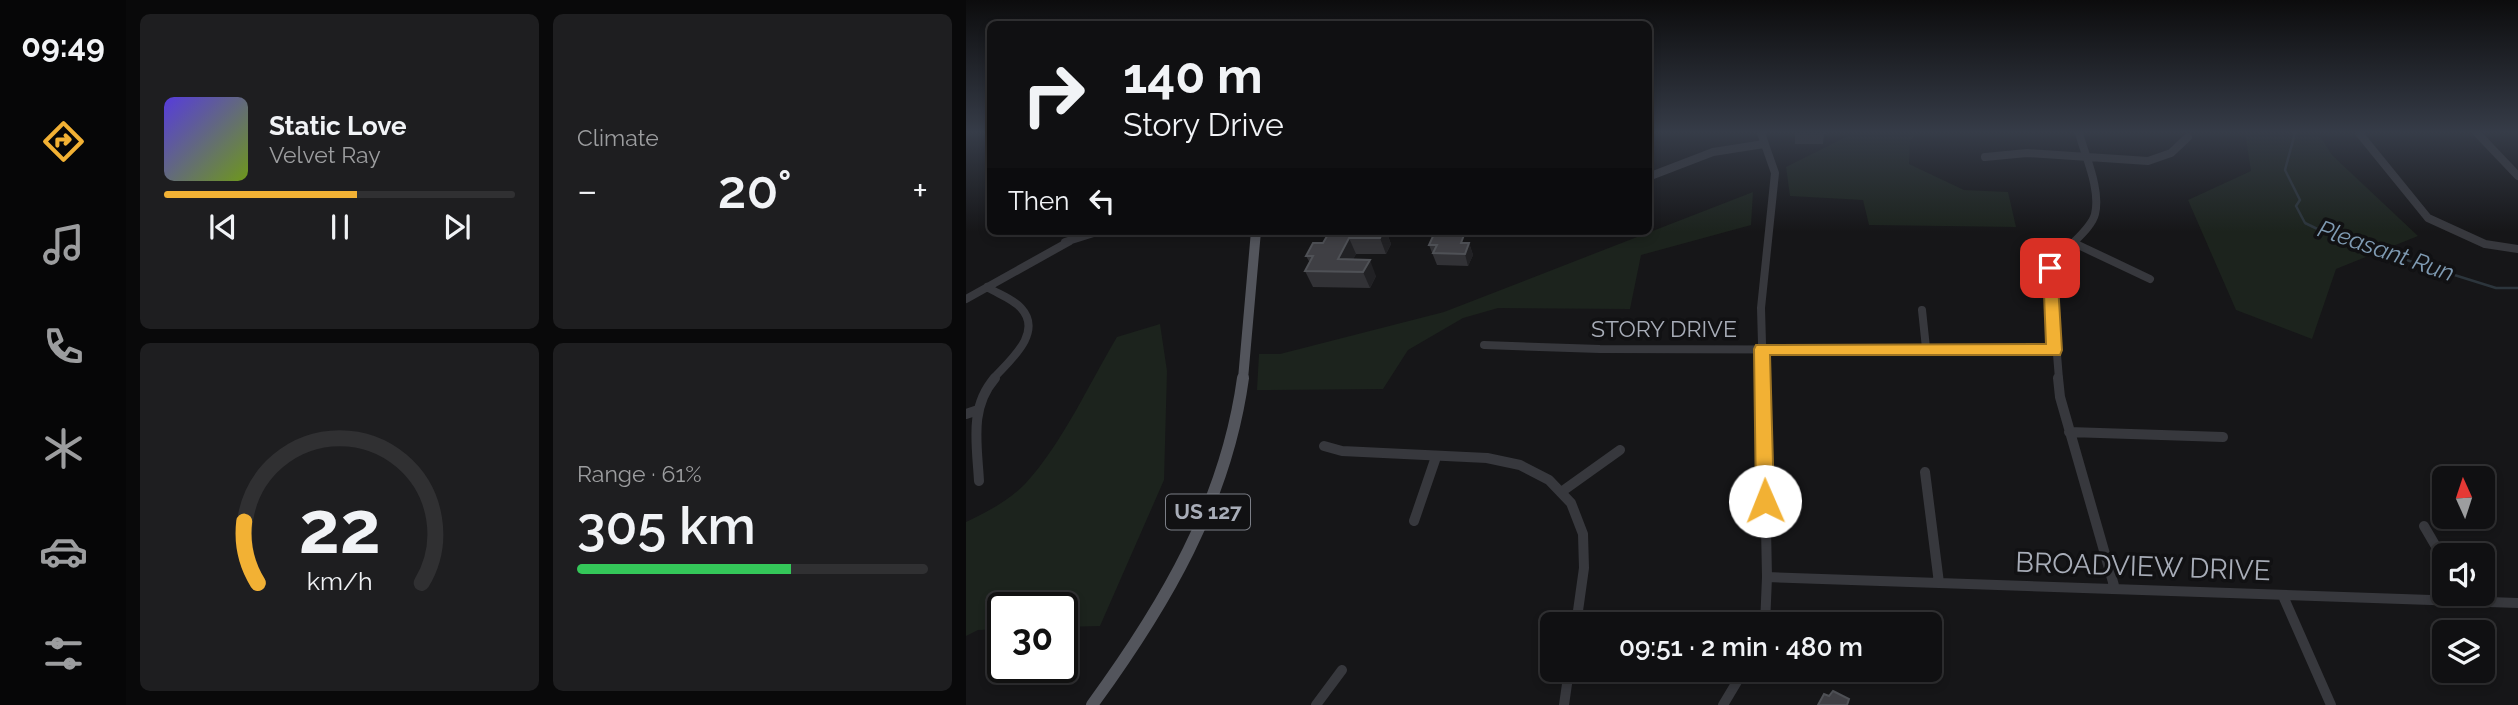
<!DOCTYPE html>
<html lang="en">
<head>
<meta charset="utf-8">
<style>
  body { margin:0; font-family:Raleway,sans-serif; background:#1e1e20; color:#f1f3f6; height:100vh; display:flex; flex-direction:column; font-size:26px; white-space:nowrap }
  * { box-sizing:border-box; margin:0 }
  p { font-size:23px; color:#9c9d9f }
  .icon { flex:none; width:38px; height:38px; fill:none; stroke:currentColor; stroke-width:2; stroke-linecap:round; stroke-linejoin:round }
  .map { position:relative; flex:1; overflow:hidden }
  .side { display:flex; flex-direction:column; gap:14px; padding:14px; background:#09090a; width:840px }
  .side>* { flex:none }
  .banner { position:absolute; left:21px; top:21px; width:665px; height:214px; border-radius:10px; box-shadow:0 4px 10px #0003,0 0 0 2px #303032; background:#101012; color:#f1f3f6; overflow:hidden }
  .needle { width:46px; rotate:357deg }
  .fabs { position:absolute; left:1466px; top:466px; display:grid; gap:14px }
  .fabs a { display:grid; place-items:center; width:63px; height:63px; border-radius:10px; background:#101012; box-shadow:0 4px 10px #0003,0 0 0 2px #303032; font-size:35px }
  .speed { position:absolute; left:21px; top:592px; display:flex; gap:14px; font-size:35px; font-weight:700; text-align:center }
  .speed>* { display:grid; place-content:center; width:91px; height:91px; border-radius:50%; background:#101012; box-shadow:0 4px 10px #0003,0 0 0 2px #303032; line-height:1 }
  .speed .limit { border:4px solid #111; border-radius:10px; background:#fff; color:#111 }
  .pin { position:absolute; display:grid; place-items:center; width:60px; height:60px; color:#fff; margin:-30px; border-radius:14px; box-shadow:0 4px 10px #0006 }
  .me { position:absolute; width:77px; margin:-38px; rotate:359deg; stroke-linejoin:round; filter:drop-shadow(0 0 5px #0008) }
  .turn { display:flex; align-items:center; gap:24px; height:147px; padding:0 21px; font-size:32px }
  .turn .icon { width:91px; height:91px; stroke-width:2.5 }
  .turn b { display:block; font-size:49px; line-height:60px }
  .then { display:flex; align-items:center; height:66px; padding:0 21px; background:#0003; gap:14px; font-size:26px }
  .big { font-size:52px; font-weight:600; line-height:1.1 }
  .side .widget { flex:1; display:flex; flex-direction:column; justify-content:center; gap:10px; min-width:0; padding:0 24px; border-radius:10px; background:#1e1e20 }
  .side .dial { align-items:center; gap:0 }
  .dial svg { height:182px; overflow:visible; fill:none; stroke:#303032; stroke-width:7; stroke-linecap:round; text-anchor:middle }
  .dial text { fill:#f1f3f6; stroke:none }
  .song { display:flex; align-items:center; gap:21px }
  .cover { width:84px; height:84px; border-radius:10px; background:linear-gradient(135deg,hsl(250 70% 55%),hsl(80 70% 35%)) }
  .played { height:7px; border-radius:4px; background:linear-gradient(90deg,#f2b134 55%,#303032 55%) }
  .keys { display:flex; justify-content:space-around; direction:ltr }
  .heat { display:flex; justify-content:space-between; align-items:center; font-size:38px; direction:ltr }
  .charge { height:10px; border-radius:5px; background:linear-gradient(90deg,#34c759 61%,#303032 0) }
  .side .tiles { flex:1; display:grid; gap:14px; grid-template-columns:repeat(2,1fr) }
  .trip { position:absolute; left:574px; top:612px; width:402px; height:70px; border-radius:10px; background:#101012; box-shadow:0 4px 10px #0003,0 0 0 2px #303032; font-weight:600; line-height:70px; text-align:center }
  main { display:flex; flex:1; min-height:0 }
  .menu { display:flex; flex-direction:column; width:126px; justify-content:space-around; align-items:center; background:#060607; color:#9c9d9f }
  .menu .icon { width:49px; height:49px }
  .menu .on { color:#f2b134 }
  .menu b { font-size:32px; color:#f1f3f6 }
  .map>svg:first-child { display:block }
  .green { fill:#1c231d }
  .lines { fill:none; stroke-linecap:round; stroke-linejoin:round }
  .stream { stroke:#2c353c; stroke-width:2.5 }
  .minor-far1 { stroke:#37383d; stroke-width:8 }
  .minor { stroke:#37383d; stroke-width:10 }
  .major-far1 { stroke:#53555c; stroke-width:10 }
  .major { stroke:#53555c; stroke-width:12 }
  .wall { fill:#323236 }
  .shaded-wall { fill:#212124 }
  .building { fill:#3f3f44; stroke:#4f5156; stroke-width:2 }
  .route { fill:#f2b134; stroke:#9d7322; stroke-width:2 }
  .labels { text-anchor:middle; stroke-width:7; stroke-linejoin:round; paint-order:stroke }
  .shield { fill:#111113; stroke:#7b7e86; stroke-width:2 }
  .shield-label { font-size:21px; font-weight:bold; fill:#a8adb8 }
  .street-label { font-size:23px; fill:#a8adb8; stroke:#111113 }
  .water-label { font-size:24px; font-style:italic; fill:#7f9bb3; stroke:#111113 }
  .near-street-label { font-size:28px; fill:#a8adb8; stroke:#111113 }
</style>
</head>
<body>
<main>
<nav class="menu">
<b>09:49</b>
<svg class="icon on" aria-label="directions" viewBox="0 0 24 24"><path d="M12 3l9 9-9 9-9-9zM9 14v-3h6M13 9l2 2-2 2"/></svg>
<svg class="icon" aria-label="music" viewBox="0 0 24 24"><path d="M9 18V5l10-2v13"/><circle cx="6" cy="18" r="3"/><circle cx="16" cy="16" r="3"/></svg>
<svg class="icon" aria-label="phone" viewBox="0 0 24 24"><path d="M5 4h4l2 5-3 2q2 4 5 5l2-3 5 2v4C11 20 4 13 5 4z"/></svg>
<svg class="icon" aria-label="climate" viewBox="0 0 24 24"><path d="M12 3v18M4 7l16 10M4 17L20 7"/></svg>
<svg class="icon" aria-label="car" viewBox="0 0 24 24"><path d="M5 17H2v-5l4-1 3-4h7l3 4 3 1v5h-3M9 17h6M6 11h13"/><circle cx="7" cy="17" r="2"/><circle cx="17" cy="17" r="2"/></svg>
<svg class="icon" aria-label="filters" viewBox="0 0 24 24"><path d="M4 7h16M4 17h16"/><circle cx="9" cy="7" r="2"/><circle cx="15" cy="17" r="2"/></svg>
</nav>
<section class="side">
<div class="tiles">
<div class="widget">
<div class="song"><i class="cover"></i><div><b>Static Love</b><p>Velvet Ray</p></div></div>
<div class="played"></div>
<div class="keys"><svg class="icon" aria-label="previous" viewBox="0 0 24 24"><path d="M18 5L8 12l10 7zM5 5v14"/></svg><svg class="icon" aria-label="pause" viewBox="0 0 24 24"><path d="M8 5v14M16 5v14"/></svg><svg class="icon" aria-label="next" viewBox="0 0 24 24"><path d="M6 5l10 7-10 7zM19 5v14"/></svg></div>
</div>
<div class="widget"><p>Climate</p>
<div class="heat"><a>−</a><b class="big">20°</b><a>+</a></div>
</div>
<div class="widget dial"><svg viewBox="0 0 100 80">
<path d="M14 69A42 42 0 1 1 86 69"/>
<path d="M14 69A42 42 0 0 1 8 42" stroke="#f2b134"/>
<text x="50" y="56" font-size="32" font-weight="700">22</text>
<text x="50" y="72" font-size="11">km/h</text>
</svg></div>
<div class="widget"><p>Range · 61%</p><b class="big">305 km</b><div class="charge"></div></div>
</div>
</section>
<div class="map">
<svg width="1552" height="705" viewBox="0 0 1552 705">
  <rect width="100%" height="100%" fill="#161618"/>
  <!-- green -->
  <path class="green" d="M888,133H952L944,140L943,164L998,190L1042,192L1050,227L903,225L897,200L824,196L820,167Z
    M1279,133H1352L1366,155L1452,236L1370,269L1346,339L1270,310L1222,200L1285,171Z
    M787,192L785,225L675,255L664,309L532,308L497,318L442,350L417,389L291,390L293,354H314L478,312Z
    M194,324L201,371L198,480L134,626L96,627V607H37V629L12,630L0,636V522C21,512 42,501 59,484C96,444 123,384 151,337Z"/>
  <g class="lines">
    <!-- stream -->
    <path class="stream" d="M1329,133L1319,170L1334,200L1330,206L1339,223L1370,238L1530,288H1552"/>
    <!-- minor-far1 -->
    <path class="minor-far1" d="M795,133L809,173L795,308L797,379
      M1393,133L1462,218L1519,244L1552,249
      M1511,133L1552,176
      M1019,157L1061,153L1182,161L1205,153L1222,137
      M682,177L747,152L798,144
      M99,242L134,231
      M1108,243L1184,279
      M21,287C32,294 46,298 55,308C78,333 43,361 27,379
      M0,299L104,241
      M956,310L960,348
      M518,345L634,349L1088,350
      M1093,379L1084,268C1091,256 1101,250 1110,240C1117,233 1127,223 1129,214C1135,189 1119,156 1113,133"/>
    <!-- minor -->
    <path class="minor" d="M797,378L801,577L799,625
      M1092,378L1094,397L1149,589
      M0,414L12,410
      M1103,432L1257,437
      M358,446L376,451L521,458L554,465L583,480L605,503L617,534L618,568L610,625
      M959,472L973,583
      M13,481C11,444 3,408 29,378
      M598,490L654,450
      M448,521L470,457
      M1458,526L1479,562
      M801,577L1552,603
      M1317,596L1365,705
      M350,705L376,670
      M598,705L603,670
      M757,705L778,670"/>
    <!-- major-far1 -->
    <path class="major-far1" d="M277,379L290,231"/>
    <!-- major -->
    <path class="major" d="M126,705C199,605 260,502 277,378"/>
  </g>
  <!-- wall -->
  <path class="wall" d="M829,133H862L858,134L857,144H829Z
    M420,231L425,244L420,254H390L387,259L410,276L404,288L347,287L339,271L344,263L340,256L357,243Z
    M503,243L507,255L502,266L471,265L463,245Z"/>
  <!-- shaded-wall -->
  <path class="shaded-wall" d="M417,231H420L425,244L420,254L414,238Z
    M383,238L390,254L381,272L372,259Z
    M503,243L507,255L502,266L499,254Z
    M404,260L410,276L404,288L397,272Z"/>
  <!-- building -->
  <path class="building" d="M364,231H417L414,238H383L372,259L404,260L397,272L339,271L347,256H340L347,243H357Z
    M468,234L498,235L495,243H503L499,254L467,253L471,245H463Z
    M867,691L883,699L881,705H852L858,694L863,696Z"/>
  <!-- sky -->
  <linearGradient id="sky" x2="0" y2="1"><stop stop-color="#0c0c0d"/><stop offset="0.57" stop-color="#363c48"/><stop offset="1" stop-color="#363c48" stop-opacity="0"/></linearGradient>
  <rect width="1552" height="232" fill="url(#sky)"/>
  <!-- route -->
  <path class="route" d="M1084,263L1091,268L1096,350L1094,355H804L808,501L806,506L799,509L793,506L790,501L788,349L790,345L1080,344L1077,268Z"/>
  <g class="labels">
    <!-- shield labels -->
    <rect class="shield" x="200" y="494.5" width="84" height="35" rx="5"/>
    <g class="shield-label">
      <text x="242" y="519">US 127</text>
    </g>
    <!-- street labels -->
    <g class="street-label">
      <text x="698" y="337">STORY DRIVE</text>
    </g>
    <!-- water labels -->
    <g class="water-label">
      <text transform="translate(1420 251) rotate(19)" y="8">Pleasant Run</text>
    </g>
    <!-- near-street labels -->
    <g class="near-street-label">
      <text transform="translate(1177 566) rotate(2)" y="10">BROADVIEW DRIVE</text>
    </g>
  </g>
</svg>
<div class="fabs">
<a><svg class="needle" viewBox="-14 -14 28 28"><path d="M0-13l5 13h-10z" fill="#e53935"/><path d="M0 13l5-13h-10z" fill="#9c9d9f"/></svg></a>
<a><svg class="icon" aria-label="sound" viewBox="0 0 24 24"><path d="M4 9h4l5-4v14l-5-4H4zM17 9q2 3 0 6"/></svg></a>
<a><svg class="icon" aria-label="layers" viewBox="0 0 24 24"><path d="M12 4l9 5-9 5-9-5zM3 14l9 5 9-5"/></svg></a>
</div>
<div class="speed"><div class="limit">30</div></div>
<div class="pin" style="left:1084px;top:268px;background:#d93025"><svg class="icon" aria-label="arrive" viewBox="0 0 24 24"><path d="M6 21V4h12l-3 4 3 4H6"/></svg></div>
<svg class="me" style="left:799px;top:501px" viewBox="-20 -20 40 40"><circle r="19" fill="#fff"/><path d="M0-13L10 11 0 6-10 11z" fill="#f2b134"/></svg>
<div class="trip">09:51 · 2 min · 480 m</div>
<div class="banner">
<div class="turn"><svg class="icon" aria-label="right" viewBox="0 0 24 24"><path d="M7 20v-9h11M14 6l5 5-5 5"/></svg><div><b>140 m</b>Story Drive</div></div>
<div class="then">Then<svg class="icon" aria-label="left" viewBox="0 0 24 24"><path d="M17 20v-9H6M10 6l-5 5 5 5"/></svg></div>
</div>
</div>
</main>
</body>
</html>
